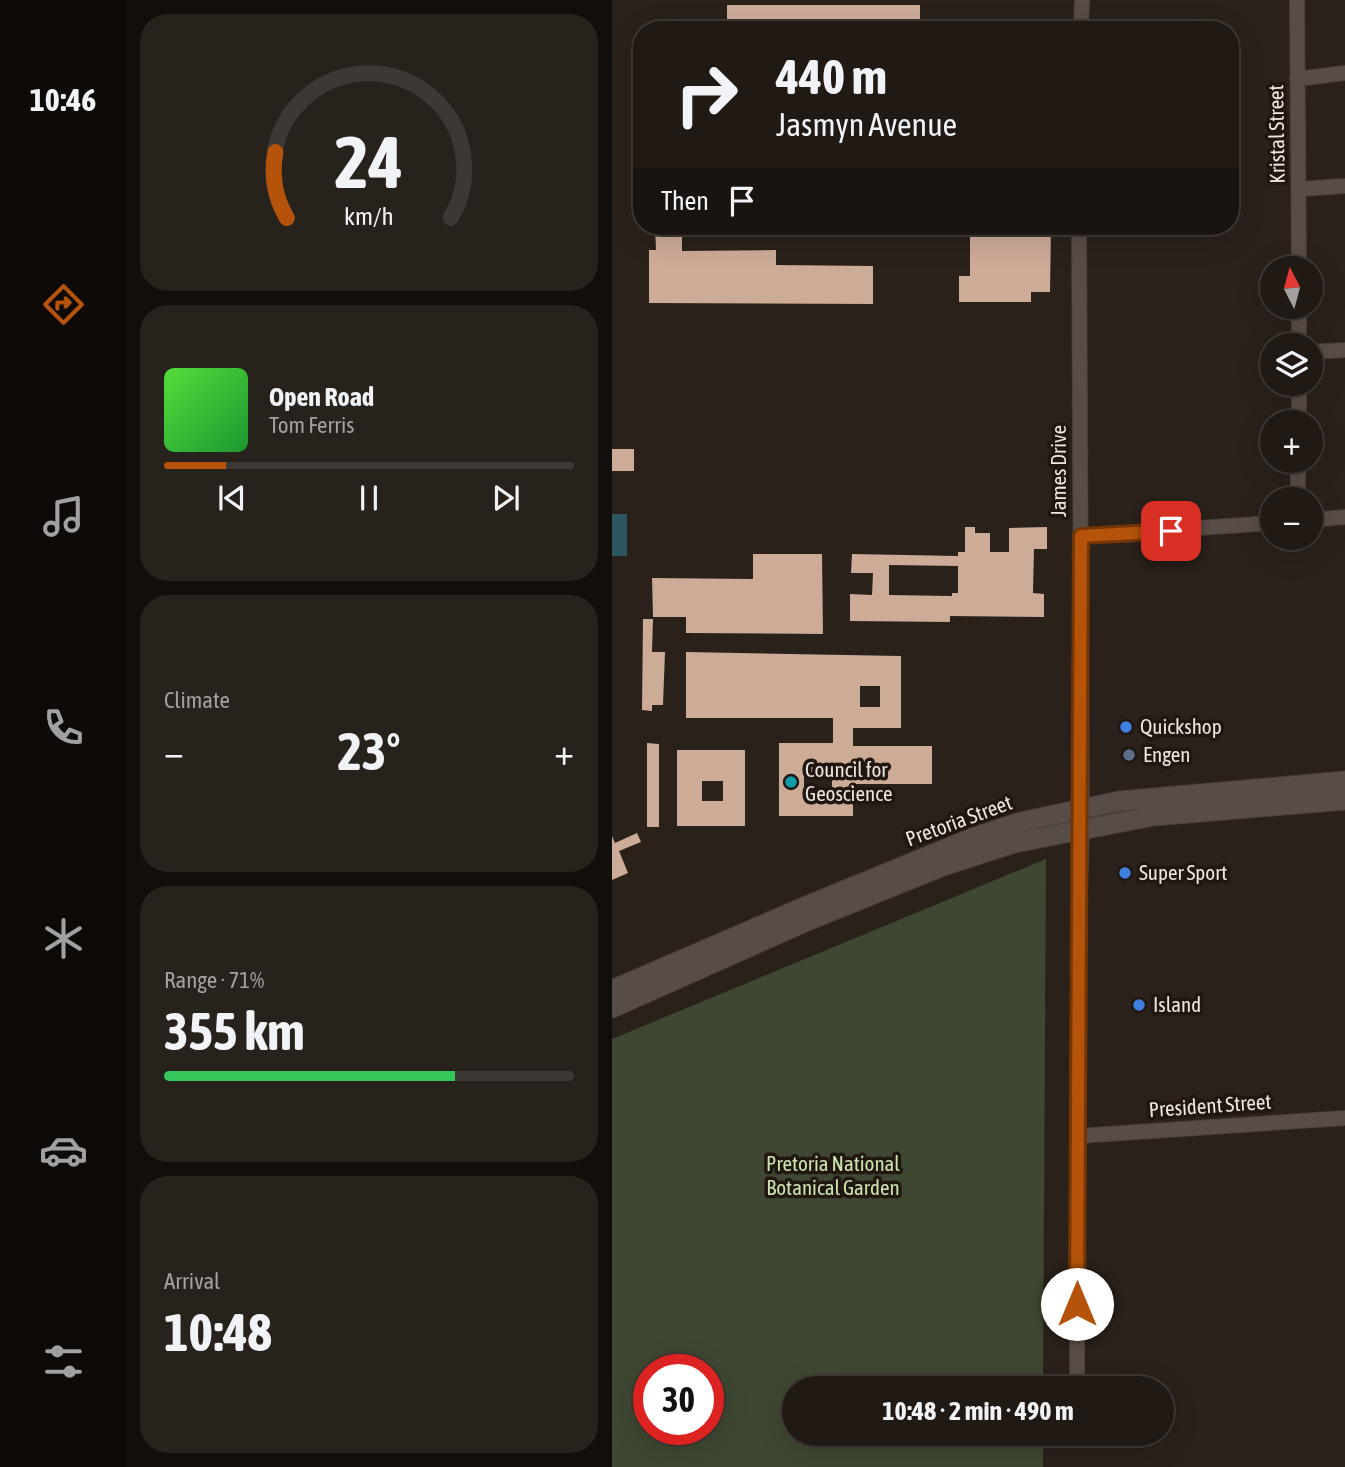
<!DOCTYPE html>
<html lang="en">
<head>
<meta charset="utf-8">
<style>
  body { margin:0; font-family:"Asap Condensed",sans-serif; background:#28221d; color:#f1f3f6; height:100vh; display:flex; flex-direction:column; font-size:26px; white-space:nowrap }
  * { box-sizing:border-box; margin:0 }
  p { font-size:23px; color:#a2a0a0 }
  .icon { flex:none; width:38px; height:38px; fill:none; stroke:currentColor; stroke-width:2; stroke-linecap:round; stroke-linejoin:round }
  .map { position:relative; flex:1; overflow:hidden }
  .panel { display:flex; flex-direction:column; gap:14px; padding:14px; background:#120e0b; width:486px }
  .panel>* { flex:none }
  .hud { position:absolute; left:21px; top:21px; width:606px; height:214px; border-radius:28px; box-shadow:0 7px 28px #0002,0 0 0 2px #3d3834; background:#201914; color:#f1f3f6; overflow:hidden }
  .needle { width:46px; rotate:354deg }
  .fabs { position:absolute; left:648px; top:256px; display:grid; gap:14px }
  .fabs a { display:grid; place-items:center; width:63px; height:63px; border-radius:50%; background:#201914; box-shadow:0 7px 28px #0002,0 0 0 2px #3d3834; font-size:35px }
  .speed { position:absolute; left:21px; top:1354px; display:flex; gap:14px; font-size:35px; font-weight:700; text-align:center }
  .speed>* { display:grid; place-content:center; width:91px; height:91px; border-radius:50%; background:#201914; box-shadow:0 7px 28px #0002,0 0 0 2px #3d3834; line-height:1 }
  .speed .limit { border:10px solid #d22; background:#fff; color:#111 }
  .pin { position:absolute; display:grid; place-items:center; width:60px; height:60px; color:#fff; margin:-30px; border-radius:14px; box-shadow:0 4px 10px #0006 }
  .me { position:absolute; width:77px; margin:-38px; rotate:0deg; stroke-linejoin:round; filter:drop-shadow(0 0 5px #0008) }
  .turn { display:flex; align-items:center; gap:24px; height:147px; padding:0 28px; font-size:32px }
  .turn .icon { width:91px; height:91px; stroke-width:2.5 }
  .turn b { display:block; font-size:49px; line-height:60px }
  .then { display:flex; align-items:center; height:66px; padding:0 28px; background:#0003; gap:14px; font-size:26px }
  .big { font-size:52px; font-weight:700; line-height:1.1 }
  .panel .card { flex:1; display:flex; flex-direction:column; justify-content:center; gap:10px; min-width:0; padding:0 24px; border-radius:28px; background:#28221d }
  .panel .dial { align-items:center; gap:0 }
  .dial svg { height:182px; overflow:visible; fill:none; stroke:#3d3834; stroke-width:7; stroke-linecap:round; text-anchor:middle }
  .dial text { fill:#f1f3f6; stroke:none }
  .song { display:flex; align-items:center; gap:21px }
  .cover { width:84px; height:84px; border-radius:10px; background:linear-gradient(135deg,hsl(110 70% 55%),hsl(130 70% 35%)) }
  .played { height:7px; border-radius:4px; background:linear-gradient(90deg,#b45309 15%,#3d3834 15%) }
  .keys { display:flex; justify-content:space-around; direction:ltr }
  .heat { display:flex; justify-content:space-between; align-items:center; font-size:38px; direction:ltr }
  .charge { height:10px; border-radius:5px; background:linear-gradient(90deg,#34c759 71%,#3d3834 0) }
  .trip { position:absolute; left:170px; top:1376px; width:392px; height:70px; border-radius:35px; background:#201914; box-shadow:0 7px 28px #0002,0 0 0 2px #3d3834; font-weight:700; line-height:70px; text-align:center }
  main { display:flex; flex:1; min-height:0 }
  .menu { display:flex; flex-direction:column; width:126px; justify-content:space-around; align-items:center; background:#0d0a08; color:#a2a0a0 }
  .menu .icon { width:49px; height:49px }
  .menu .current { color:#b45309 }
  .menu b { font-size:32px; color:#f1f3f6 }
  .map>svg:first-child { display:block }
  .green { fill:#3d4731; fill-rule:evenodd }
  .water { fill:#2e5660 }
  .building { fill:#ccab97; fill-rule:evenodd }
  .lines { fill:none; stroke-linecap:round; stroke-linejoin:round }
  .street-casing { stroke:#473f3a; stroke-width:16 }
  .secondary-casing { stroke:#473f3a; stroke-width:21 }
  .street { stroke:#584c46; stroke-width:14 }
  .secondary { stroke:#584c46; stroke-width:19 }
  .route-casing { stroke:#753606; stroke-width:18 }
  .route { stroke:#b45309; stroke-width:12 }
  .shop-dot { fill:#3f7fe0; stroke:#211711; stroke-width:2.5 }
  .service-dot { fill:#5c6f8a; stroke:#211711; stroke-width:2.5 }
  .culture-dot { fill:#0f9aa8; stroke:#211711; stroke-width:2.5 }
  .labels { text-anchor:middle; stroke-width:7; stroke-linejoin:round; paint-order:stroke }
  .street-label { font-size:21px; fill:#ede6e2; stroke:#211711 }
  .poi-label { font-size:21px; fill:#ede6e2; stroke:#211711; text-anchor:start }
  .park-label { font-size:21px; fill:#cce4ad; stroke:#211711 }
</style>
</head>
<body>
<main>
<nav class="menu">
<b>10:46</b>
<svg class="icon current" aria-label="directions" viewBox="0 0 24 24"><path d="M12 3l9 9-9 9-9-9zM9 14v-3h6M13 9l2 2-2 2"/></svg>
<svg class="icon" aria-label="music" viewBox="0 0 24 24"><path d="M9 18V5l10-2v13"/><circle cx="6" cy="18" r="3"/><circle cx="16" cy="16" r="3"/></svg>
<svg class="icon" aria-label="phone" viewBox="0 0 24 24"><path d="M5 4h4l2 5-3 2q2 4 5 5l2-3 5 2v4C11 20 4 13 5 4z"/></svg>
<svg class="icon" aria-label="climate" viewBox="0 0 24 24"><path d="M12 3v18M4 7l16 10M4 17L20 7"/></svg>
<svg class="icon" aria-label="car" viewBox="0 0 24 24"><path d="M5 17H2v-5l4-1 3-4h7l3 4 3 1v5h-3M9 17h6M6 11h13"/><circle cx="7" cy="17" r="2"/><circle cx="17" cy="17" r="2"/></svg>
<svg class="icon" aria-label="filters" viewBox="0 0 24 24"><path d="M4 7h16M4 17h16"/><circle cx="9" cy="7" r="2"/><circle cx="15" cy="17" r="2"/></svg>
</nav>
<section class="panel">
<div class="card dial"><svg viewBox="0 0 100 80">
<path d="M14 69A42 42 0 1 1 86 69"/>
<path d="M14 69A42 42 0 0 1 9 40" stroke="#b45309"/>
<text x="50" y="56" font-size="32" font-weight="700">24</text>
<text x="50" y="72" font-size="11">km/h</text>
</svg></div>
<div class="card">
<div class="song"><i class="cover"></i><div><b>Open Road</b><p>Tom Ferris</p></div></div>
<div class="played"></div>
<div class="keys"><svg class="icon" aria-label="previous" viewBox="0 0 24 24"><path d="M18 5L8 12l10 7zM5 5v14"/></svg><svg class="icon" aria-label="pause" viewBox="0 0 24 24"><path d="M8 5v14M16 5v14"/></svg><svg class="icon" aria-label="next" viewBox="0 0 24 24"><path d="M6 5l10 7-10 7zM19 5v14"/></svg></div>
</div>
<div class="card"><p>Climate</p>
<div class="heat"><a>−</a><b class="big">23°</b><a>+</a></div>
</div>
<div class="card"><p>Range · 71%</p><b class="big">355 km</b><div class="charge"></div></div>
<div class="card"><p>Arrival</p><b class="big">10:48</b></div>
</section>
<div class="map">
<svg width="733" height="1467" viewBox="0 0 733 1467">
  <rect width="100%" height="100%" fill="#2a211b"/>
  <!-- green -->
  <path class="green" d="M434,859L431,1388H182V1433H431V1467H0V1039ZM37,1370H96V1430H37Z"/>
  <!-- water -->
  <path class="water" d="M0,514H15V556H0Z"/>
  <!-- building -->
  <path class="building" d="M115,5H308V30H115Z
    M43,226H70V251L164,250V265L261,266V304L37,303V250H44Z
    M358,226H439L438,292H419V302H347V276H358Z
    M0,449H22V471H0Z
    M353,527H363V533H378V552H397V528L435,527V549H422L421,593L432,594V617L338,616V622L238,621V594L260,595L261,573H239L240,554L346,556V552H353ZM277,565L346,566V593H340V596L277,595Z
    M141,554H210L211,634L74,633V617H41L40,578L141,579Z
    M31,619H41L40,652H53L51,705H40V711L30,710Z
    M74,652L289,656V728H241V746H320V784H241V816H167V743H221V718H74ZM248,686H268V707H248ZM192,772H220V792H192Z
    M35,743L47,744V827H35Z
    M65,750H133V826H65ZM90,781H111V801H90Z
    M25,833L29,842L7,851L16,873L0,880V836L3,843Z"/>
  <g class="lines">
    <defs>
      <path id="street" d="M685,0L687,268
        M469,30L470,0
        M685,79L733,73
        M687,189L733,186
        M687,306V345
        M698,352L733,350
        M687,422V383
        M686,499V460
        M698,520L733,517
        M469,536L660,523
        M466,1136L733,1118
        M465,1388L466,957L470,828L467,226"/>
      <path id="secondary" d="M0,990L190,908L365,836L409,822L508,801L733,781
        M0,1008L195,921L331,866L402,843L541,816L733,800"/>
    </defs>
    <!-- street casing -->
    <use href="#street" class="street-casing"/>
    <!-- secondary casing -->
    <use href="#secondary" class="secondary-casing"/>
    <!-- street -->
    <use href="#street" class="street"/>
    <!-- secondary -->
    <use href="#secondary" class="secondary"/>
  </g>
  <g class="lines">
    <defs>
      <path id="route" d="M465,1304L469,536L559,531"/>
    </defs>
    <!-- route casing -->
    <use href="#route" class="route-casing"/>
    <!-- route -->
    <use href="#route" class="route"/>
  </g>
  <!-- markers -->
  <g class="shop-dot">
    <circle cx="514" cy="727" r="7"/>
    <circle cx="513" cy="873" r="7"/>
    <circle cx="527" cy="1005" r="7"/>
  </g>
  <circle class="service-dot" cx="517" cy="755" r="7"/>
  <circle class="culture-dot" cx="179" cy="782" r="7"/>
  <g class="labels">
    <!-- street labels -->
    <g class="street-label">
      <text transform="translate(665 134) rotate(-91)" y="7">Kristal Street</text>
      <text transform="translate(447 471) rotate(-90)" y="7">James Drive</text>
      <text transform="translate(347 821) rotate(-20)" y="7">Pretoria Street</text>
      <text transform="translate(598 1106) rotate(-4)" y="7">President Street</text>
    </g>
    <!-- poi labels -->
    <g class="poi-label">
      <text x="528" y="734">Quickshop</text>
      <text x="531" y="762">Engen</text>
      <text x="193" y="777">Council for<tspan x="193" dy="24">Geoscience</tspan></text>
      <text x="527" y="880">Super Sport</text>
      <text x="541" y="1012">Island</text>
    </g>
    <!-- park labels -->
    <g class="park-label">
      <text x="221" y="1171">Pretoria National<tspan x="221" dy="24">Botanical Garden</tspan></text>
    </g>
  </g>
</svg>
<div class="fabs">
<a><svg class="needle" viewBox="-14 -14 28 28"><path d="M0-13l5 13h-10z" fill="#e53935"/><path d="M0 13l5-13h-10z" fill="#a2a0a0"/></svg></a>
<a><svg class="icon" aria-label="layers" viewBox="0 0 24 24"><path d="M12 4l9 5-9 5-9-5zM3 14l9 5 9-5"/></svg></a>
<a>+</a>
<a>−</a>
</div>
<div class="speed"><div class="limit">30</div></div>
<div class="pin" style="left:559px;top:531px;background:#d93025"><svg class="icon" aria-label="arrive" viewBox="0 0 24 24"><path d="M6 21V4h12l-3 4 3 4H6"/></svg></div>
<svg class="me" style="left:465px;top:1304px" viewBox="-20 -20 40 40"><circle r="19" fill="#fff"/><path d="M0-13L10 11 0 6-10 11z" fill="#b45309"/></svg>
<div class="trip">10:48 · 2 min · 490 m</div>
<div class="hud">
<div class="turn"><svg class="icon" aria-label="right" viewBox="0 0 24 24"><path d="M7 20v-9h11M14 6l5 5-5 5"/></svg><div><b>440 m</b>Jasmyn Avenue</div></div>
<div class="then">Then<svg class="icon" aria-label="arrive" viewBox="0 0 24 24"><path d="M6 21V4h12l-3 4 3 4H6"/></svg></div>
</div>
</div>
</main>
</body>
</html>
